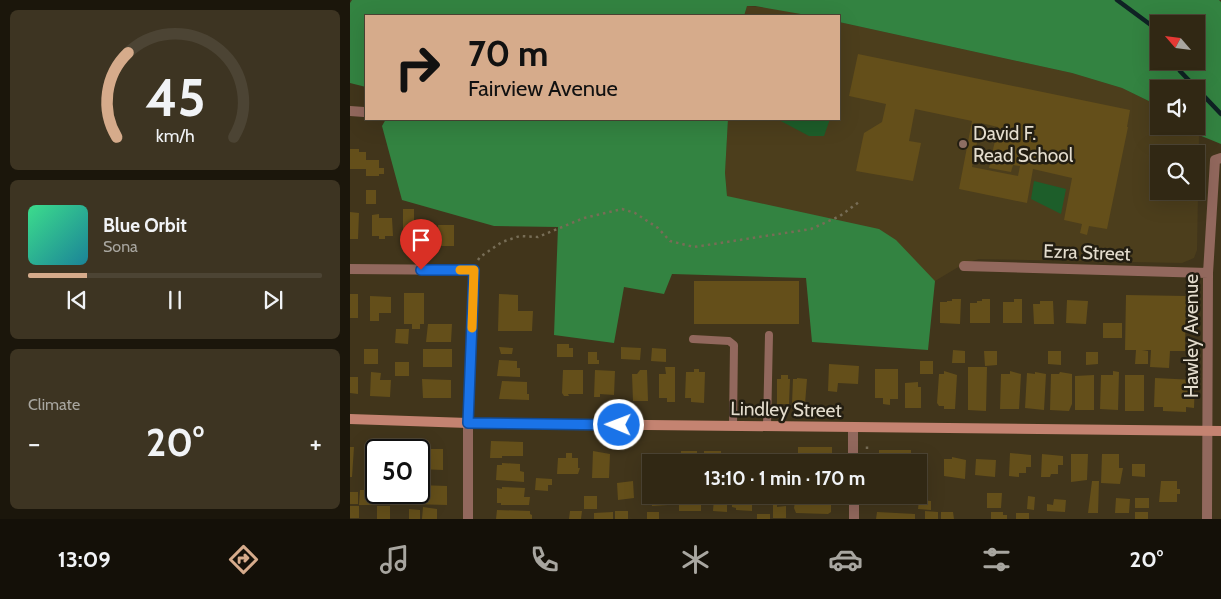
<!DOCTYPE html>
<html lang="en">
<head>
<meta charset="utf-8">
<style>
  body { margin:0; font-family:Cabin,sans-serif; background:#3d3422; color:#f1f3f6; height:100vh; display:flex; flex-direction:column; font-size:19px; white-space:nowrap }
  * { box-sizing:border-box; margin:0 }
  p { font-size:16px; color:#a8a6a0 }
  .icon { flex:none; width:28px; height:28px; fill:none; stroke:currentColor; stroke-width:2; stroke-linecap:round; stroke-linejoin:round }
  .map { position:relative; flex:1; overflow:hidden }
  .panel { display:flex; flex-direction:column; gap:10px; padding:10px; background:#1b160b; width:350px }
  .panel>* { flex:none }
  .banner { position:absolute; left:15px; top:15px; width:475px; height:105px; border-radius:0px; box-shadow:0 5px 20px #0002,0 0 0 1px #4c4434; background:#d6ab8b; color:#111; overflow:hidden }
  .needle { width:32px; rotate:298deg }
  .tools { position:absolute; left:800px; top:15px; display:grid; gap:10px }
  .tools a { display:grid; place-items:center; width:55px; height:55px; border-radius:0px; background:#312814; box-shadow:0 5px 20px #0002,0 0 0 1px #4c4434; font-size:25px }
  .speed { position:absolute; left:15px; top:439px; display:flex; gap:10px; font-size:25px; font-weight:700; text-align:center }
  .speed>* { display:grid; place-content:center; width:65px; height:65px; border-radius:50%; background:#312814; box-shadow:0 5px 20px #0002,0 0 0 1px #4c4434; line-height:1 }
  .speed .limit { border:2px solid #111; border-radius:8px; background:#fff; color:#111 }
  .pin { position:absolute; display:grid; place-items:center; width:42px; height:42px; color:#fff; margin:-51px -21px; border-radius:50% 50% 50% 0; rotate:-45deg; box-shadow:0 0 5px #0007 }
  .pin .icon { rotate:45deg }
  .me { position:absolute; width:55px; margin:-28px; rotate:271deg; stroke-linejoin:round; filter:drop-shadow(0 0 4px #0008) }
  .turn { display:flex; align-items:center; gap:18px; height:105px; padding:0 20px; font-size:22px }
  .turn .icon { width:65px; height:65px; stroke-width:2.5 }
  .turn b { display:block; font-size:35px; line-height:42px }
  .big { font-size:38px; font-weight:700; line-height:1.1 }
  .panel .tile { flex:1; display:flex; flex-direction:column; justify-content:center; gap:8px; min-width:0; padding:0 18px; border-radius:8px; background:#3d3422 }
  .panel .dial { align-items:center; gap:0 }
  .dial svg { height:130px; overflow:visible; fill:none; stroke:#4c4434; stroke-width:7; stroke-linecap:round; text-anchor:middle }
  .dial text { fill:#f1f3f6; stroke:none }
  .song { display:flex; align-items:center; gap:15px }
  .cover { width:60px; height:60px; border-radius:8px; background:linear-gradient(135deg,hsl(150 70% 55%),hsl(190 70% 35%)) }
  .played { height:5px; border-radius:2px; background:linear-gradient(90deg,#d6ab8b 20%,#4c4434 20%) }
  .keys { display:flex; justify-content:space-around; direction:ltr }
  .heat { display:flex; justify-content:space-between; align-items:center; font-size:28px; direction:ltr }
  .trip { position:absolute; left:292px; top:454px; width:285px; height:50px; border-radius:0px; background:#312814; box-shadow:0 5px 20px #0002,0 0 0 1px #4c4434; font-weight:700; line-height:50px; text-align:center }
  .dock { display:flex; height:80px; justify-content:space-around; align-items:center; background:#141008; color:#a8a6a0 }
  .dock .icon { width:35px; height:35px }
  .dock .active { color:#d6ab8b }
  .dock b { font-size:22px; color:#f1f3f6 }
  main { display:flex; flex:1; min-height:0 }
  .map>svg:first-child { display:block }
  .built { fill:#4c3e1c; fill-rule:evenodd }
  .green { fill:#1d5e2a }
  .forest { fill:#338341; fill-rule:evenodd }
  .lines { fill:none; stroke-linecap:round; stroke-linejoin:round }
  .stream { stroke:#0f2224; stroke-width:4.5 }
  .building { fill:#644f1a; fill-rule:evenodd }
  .path { stroke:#776d56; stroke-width:2.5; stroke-dasharray:2.5 4; stroke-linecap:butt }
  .service { stroke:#92685d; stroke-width:8 }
  .minor { stroke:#92685d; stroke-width:10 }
  .secondary { stroke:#c48371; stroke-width:10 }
  .route-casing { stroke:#114b97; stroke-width:12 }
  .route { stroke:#1a73e8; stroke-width:9 }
  .slow { stroke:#f59e0b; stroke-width:9 }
  .education-dot { fill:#8d6e63; stroke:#231e12; stroke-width:2 }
  .labels { text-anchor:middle; stroke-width:5; stroke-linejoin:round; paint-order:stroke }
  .poi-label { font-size:19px; fill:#e4ddce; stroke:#231e12; text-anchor:start }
  .street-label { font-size:19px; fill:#e4ddce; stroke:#231e12 }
</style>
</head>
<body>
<main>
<section class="panel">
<div class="tile dial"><svg viewBox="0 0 100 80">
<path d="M14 69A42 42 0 1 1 86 69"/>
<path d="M14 69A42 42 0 0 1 21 17" stroke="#d6ab8b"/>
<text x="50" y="56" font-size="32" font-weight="700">45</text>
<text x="50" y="72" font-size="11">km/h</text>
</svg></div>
<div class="tile">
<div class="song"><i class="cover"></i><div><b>Blue Orbit</b><p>Sona</p></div></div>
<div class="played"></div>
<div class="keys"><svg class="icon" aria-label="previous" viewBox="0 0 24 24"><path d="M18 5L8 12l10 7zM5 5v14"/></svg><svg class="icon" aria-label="pause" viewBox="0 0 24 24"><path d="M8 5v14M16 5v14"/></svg><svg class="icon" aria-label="next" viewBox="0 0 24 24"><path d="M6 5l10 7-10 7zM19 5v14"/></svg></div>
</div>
<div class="tile"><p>Climate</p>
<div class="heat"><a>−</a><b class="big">20°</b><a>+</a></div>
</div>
</section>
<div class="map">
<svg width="871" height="519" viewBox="0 0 871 519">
  <rect width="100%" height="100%" fill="#41351b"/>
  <!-- built -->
  <path class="built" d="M397,6L420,8L462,16H394Z
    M489,22L722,73L772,88L809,106V126H839L849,135L847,250L844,258L832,263L629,259L615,263L585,281L563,260L401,203L377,196L375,173L378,119H489ZM809,154H846V191H809Z"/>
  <!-- green -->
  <path class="green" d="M427,119H480L474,136H459Z
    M684,181L716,189L711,214L681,199Z"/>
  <!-- forest -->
  <path class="forest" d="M2,0H869L871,2V144L849,135L839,126H846V89H809V106L772,88L722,73L489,22V16H462L405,6H397L394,16H16V87L0,83V3ZM809,24H846V61H809Z
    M36,119H378L375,173L377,196L529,229L546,240L585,281L578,350L462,342L456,278L322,274L314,294L274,287L264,343L204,335L208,227L144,226L52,200L32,126Z"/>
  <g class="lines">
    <!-- stream -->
    <path class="stream" d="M767,0L809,31
      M825,61L830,71L871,114"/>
  </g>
  <!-- building -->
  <path class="building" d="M508,54L780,110L777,127H778L757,229L739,226L737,235L730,233L732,224L714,220L722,178L683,169L677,203L609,189L622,121L565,109L559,141L571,143L563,181L506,171L514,133L532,122L536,104L499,96ZM631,123L648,127L639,168L661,172L663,165L670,166L668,176L622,167Z
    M0,149H9V152H16V160H29V168H34V174H29V176H16V169H0Z
    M16,190H26V204H16Z
    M53,209H64V220H73L75,239L72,241L60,242V232L53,230Z
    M0,212L9,213L8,239H0Z
    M29,214V218H42L43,236H35V239H29V236H22V215Z
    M88,225H104V246H87Z
    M344,281H449V324H344Z
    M54,293H74V324H70V329H62V324H54Z
    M0,294H8V318H0Z
    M149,294L168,295V311H183L182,331H148Z
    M776,295L836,296L835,351H820L819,368L800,367L801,350H792L798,351V364H785L786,350H775Z
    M20,296L41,297V313H29V321H20Z
    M602,299H611L610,324L590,323V302H597V301H602Z
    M632,299H640V323H620V303H627V301H632Z
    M664,299H672V323H653V302H664Z
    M717,300L738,301L736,324L716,323Z
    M690,301H703L704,324H684L683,304H690Z
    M753,323H772V338H753Z
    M78,324H102L101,342H76Z
    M46,329H59L58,344L45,343Z
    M207,344H219V348H223V357H207Z
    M149,347L163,348L162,354H151Z
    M271,347L291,348L290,360L271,359Z
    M302,348L316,349V362L301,361Z
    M14,349H28V364H14Z
    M73,349H102V367H73Z
    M603,350L615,351V363H602Z
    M634,351H647V365L635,366Z
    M698,351H711V365L698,364Z
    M238,352H247V360H249V364H238Z
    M736,352H748V364L736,365Z
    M149,360L167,361V368H170V377L147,376Z
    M570,361H583V374H570Z
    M45,362H59V376H45Z
    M479,364L509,366L508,384L488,383L487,392L478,391Z
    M315,367H325V402H317V398H309V374H316Z
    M618,367H637L636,411L618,410Z
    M344,369H349V372H355L354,403L341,402V398H335L336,372H344Z
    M525,369H548V399H540V405L533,404V398H525Z
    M213,370H233V394H218L219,396H214L212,393Z
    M245,370L265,371L264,395L250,394V397H244Z
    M290,370H297L298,401H283L282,374H287Z
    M594,371L607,375L605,409H594V406H589L587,403L589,374H594Z
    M660,371L671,374L669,409H650L651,374H660Z
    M763,371L769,372L768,410L750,409L751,375H763Z
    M21,372L31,373L30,380H41L40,397L20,396Z
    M685,372L696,374L694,410L675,408L677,373L685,374Z
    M710,372L722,374V404L719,411L700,410L701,374H709Z
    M431,375H438V379H440L439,404H427V379H431Z
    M744,375V410H725V376Z
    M775,375H794V411H775Z
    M0,377H8V394L0,393Z
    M447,378L457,379L455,404H442L443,379H447Z
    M805,378L845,380L844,408L836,407V412L813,411V407H804Z
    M72,379L101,380V398H73Z
    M152,381L177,382V394H179V400L149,399Z
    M568,382V387H571V408H555V383Z
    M141,441L173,442V456H152V458H140Z
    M0,447H4L2,477H0Z
    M448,447H482V462H448Z
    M69,449H93V470L69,469Z
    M529,450H561V453H564V459H561V462H529Z
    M243,451L260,454L259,478H242Z
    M331,451H347V462H330Z
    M354,451H371V462H354Z
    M24,452H26V482H16V455H24Z
    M216,453H222V458H228V468H230L228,474H207L208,458H216Z
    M429,453L441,454L440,462H428Z
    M660,453L681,455V467H676V473H669V477L659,476Z
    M692,454L713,456V465H708V474H701L700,477H691Z
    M721,454H738L737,480L721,482Z
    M752,454H769V468H773L770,484L751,483Z
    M382,456H398V462H382Z
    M602,457L616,460L615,479L594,476V459H602Z
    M626,459L646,460L645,477L625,475Z
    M152,463L170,464V471L174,472V482L146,480L147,465H152Z
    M782,464H795V477L782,476Z
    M186,478L202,479V485H198V491L185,490Z
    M283,481L284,498L268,500L267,483Z
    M742,481H749L748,513H738Z
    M811,481H827V489H830V494H827V502H809Z
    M69,485L97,486V505L60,504V500H57V492H69Z
    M152,487L175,488L174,497H180L179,505H151V503H147V488L152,489Z
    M10,490H24L23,505H9Z
    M0,492H8V504H0Z
    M637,493H652L651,508H637Z
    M301,495H317L318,505L302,506Z
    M446,495L481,497V512L478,514L446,513L444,508Z
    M526,495H557L556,505L526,504Z
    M234,496H247V509H234Z
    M678,496L685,497L684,510L677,509Z
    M364,498L377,499V512L363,511Z
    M382,498L402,499V511L386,510V508L382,507Z
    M766,498L780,499L779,513H765Z
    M785,498H799V508H785Z
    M329,499H351V511H329Z
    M704,499L716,500L715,512L697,511V504L703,505Z
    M423,500H427V507L436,506V518H423Z
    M569,500L581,501V510L568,509Z
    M0,506H9V518H0Z
    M27,506H40V519H27Z
    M73,507L87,509V519H72Z
    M59,509L70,510V519H59Z
    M147,510L180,511V514L182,515V519H146Z
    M220,511H232L231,519H219Z
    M265,511H278V519H265Z
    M575,511L588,512V519H575Z
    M263,512V519H244V513Z
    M297,512H309V519H297Z
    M527,512L565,514V519H526Z
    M591,512H603L604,519H591Z
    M641,512H653V515H657V519H641Z
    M785,512H798V519H785Z
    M666,513H679V519H666Z
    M407,514H420V519H407Z"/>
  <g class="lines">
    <!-- path -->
    <path class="path" d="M128,260L130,257L152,242L170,236L188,237L234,218L272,209L285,213L308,228L320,241L344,247L461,229L490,216L509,202
      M517,462V443"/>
    <!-- service -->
    <path class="service" d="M343,339L379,341L384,345L383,426
      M417,426L419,335"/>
    <!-- minor -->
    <path class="minor" d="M0,111L14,112
      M614,266L858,273
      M0,269L124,270L118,423V519
      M503,427V462
      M504,495V519
      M857,519L858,273L865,160L871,158"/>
    <!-- secondary -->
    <path class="secondary" d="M0,419L118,423L871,431"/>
  </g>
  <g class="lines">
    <defs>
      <path id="route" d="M71,270H124L118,423L269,425"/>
    </defs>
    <!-- route casing -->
    <use href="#route" class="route-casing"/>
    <!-- route -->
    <use href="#route" class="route"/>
    <!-- slow -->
    <path class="slow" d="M110,270H124L122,328"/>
  </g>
  <!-- markers -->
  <circle class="education-dot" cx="613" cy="144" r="5"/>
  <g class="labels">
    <!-- poi labels -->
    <g class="poi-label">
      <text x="623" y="140">David F.<tspan x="623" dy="22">Read School</tspan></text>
    </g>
    <!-- street labels -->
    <g class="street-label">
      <text transform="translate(737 252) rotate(2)" y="7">Ezra Street</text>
      <text transform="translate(841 336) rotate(-90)" y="7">Hawley Avenue</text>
      <text transform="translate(436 409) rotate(1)" y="7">Lindley Street</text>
    </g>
  </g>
</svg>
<div class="tools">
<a><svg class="needle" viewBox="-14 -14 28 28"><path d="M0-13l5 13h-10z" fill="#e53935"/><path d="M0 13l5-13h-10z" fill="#a8a6a0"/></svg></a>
<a><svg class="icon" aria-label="sound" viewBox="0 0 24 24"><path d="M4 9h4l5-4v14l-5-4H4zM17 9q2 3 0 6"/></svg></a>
<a><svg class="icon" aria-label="search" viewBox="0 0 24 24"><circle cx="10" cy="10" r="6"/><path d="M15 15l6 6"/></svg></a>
</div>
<div class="speed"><div class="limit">50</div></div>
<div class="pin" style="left:71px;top:270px;background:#d93025"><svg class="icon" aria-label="arrive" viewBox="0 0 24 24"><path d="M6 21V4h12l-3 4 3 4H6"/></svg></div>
<svg class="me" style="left:269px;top:425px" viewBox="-20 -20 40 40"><circle r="17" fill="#1a73e8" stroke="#fff" stroke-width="3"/><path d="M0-11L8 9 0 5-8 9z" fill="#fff"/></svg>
<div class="trip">13:10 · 1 min · 170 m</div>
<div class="banner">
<div class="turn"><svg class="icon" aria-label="right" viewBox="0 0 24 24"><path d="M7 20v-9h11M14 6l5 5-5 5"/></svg><div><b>70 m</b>Fairview Avenue</div></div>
</div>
</div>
</main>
<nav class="dock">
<b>13:09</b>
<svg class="icon active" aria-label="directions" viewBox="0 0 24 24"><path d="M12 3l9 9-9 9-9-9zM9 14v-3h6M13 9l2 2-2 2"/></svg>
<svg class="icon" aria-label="music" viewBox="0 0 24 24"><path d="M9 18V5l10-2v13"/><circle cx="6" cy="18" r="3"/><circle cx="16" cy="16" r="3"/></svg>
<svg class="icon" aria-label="phone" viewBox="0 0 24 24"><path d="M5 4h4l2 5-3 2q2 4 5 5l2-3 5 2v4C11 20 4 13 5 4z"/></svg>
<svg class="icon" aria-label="climate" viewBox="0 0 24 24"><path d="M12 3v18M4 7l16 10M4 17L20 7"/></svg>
<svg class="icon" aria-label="car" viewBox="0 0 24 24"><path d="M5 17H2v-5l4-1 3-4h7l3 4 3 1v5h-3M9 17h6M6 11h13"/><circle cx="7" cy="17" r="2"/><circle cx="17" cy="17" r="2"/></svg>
<svg class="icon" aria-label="filters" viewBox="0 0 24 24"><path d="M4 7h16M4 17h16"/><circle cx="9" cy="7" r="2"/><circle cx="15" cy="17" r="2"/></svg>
<b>20°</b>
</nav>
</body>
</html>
